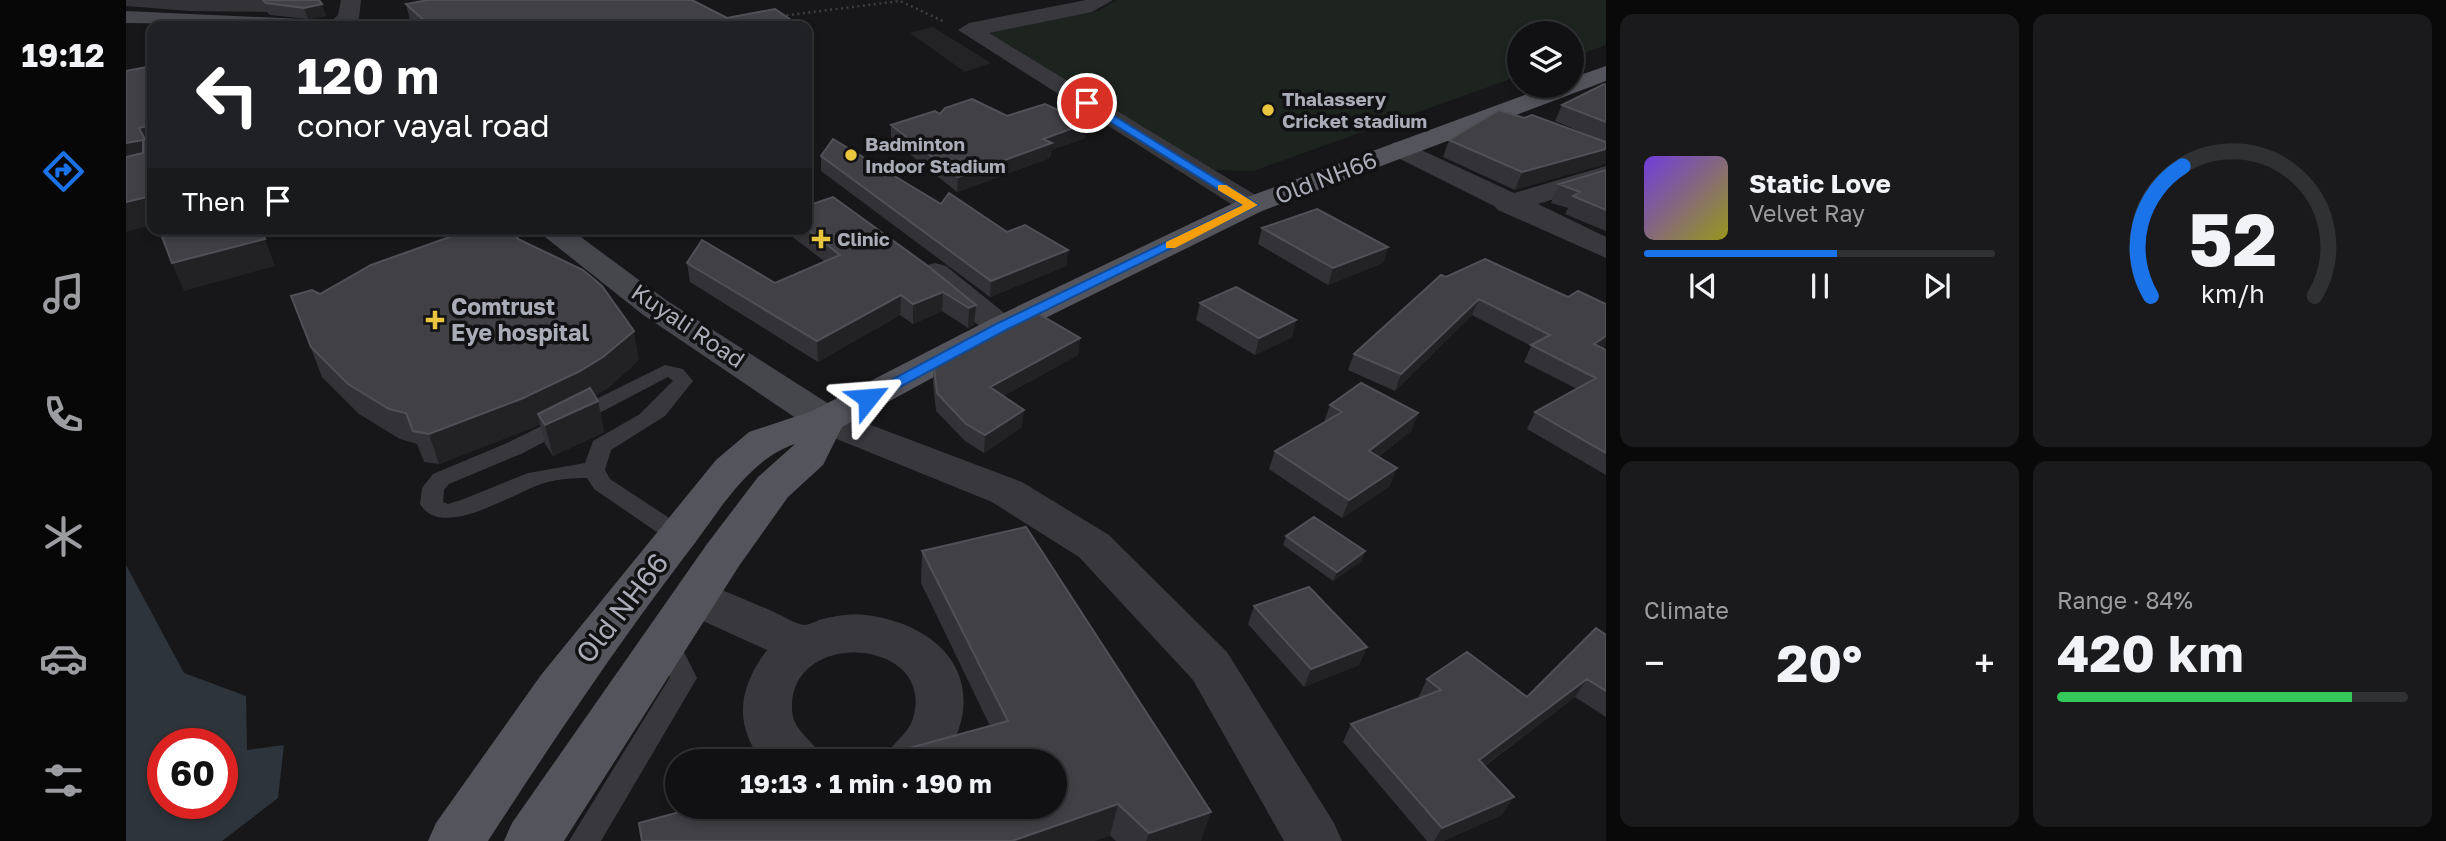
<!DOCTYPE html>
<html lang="en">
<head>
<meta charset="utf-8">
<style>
  body { margin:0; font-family:"Golos Text",sans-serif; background:#1a1a1c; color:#f1f3f6; height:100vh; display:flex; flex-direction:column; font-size:26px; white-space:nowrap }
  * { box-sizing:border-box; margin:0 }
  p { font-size:23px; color:#9c9da0 }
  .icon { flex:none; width:38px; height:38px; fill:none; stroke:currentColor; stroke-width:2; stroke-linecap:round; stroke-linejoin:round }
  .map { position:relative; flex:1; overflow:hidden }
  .sheet { display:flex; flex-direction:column; gap:14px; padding:14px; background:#09090a; width:840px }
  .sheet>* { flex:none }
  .guide { position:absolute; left:21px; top:21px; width:665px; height:214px; border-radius:14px; box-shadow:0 4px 10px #0003,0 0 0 2px #303133; background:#202124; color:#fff; overflow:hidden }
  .controls { position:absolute; left:1381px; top:21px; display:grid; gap:14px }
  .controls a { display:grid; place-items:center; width:77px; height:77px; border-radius:50%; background:#111113; box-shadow:0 4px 10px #0003,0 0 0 2px #303133; font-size:35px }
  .speed { position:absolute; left:21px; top:728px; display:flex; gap:14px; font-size:35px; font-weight:700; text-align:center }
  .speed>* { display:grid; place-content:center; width:91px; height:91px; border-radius:50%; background:#111113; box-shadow:0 4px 10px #0003,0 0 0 2px #303133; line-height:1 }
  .speed .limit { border:10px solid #d22; background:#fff; color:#111 }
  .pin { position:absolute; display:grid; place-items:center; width:60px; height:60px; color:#fff; margin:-30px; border:4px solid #fff; border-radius:50%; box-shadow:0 2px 7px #0007 }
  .me { position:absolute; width:77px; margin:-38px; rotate:62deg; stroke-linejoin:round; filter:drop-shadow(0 0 5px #0008) }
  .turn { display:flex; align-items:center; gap:24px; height:147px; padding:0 35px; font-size:32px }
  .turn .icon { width:91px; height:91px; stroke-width:2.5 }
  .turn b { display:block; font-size:49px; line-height:60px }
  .then { display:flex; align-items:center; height:66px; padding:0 35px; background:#0003; gap:14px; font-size:26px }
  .big { font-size:52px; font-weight:700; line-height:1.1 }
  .sheet .tile { flex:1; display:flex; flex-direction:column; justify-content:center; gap:10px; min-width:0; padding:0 24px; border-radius:14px; background:#1a1a1c }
  .sheet .dial { align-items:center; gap:0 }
  .dial svg { height:182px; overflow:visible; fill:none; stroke:#303133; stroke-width:7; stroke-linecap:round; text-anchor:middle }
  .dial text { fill:#f1f3f6; stroke:none }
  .song { display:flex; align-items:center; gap:21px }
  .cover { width:84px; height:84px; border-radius:10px; background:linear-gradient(135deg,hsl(260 70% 55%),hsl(60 70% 35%)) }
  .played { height:7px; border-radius:4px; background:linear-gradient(90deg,#1a73e8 55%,#303133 55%) }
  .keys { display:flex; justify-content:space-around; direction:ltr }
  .heat { display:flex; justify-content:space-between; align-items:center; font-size:38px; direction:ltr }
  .charge { height:10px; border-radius:5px; background:linear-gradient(90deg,#34c759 84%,#303133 0) }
  .sheet .tiles { flex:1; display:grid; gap:14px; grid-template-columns:repeat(2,1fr) }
  .trip { position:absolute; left:539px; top:749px; width:402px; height:70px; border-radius:35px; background:#111113; box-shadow:0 4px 10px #0003,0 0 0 2px #303133; font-weight:700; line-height:70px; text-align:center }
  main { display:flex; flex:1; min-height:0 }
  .menu { display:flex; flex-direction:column; width:126px; justify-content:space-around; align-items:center; background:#070708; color:#9c9da0 }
  .menu .icon { width:49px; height:49px }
  .menu .selected { color:#1a73e8 }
  .menu b { font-size:32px; color:#f1f3f6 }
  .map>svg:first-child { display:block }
  .built { fill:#232326 }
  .green { fill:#1d231f }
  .water { fill:#2d343c; fill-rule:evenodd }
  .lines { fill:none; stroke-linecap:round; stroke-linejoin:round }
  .path { stroke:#3e3f44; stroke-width:2.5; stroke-dasharray:2 3.5; stroke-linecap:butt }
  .service { fill:#38383d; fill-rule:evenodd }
  .minor { fill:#38383d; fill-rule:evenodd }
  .tertiary { fill:#38383d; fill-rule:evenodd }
  .secondary { fill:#46474d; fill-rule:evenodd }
  .primary { fill:#54555c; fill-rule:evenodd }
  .wall { fill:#333337 }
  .shaded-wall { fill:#222225 }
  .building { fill:#404045; stroke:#505157; stroke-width:2 }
  .route { fill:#1a73e8; stroke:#114b97; stroke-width:2 }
  .slow { fill:#f59e0b }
  .poi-dot { fill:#e9c63e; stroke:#121214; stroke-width:2.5 }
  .labels { text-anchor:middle; stroke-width:7; stroke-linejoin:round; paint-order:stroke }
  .far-poi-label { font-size:19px; font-weight:bold; fill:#aaacb8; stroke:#121214; text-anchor:start }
  .street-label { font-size:23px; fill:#aaacb8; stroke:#121214 }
  .poi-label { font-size:23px; font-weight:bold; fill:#aaacb8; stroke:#121214; text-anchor:start }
  .near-street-label { font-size:28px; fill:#aaacb8; stroke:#121214 }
</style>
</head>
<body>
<main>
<nav class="menu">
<b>19:12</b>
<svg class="icon selected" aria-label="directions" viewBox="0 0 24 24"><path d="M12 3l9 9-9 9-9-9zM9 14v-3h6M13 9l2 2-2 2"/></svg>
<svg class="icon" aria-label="music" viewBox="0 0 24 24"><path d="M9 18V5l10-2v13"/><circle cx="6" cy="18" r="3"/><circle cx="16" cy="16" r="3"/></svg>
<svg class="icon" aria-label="phone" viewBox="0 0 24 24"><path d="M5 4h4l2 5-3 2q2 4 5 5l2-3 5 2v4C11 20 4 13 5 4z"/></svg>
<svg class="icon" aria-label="climate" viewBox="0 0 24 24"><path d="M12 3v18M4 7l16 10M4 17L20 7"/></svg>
<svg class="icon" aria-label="car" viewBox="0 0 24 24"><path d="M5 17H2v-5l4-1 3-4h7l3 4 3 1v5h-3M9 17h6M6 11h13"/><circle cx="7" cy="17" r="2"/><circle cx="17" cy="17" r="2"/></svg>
<svg class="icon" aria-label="filters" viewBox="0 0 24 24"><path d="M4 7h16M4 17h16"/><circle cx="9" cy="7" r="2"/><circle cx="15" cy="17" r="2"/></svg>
</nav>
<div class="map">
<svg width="1480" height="841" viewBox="0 0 1480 841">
  <rect width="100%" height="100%" fill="#171719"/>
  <!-- built -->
  <path class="built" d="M807,27L865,63L839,72L784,33Z"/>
  <!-- green -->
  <path class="green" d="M991,0H1480V45L1446,57V33H1393V76L1127,171L1087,170L857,32L972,11Z"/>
  <!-- water -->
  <path class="water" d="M0,565L58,673L120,696L121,750L158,745L152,798L96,841H0ZM37,744H96V803H37Z"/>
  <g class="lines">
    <!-- path -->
    <path class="path" d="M655,16L774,1L819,22"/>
    <!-- service -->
    <path class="service" d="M539,365L557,369L567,381L539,416L485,450L479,470L484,479L560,529L564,535L560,541L552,543L544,541L468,489L461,478C447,478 432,479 418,483C387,493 316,541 294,504L296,488L307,474L381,443ZM542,377L547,381L514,414L467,441L459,463L402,473L335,500L322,504L317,502L318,490L323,484L397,453Z
      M540,631L549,634L571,678L475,841H443L544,677L527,641L531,634Z"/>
    <!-- minor -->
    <path class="minor" d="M215,0H235L233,18L225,26H200L212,15Z
      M960,0H987L966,12L863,33L1136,199L1141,205L1136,211L1126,214L1116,211L832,30L843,23Z
      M1276,141L1388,193L1480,166V183L1412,204L1480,237V258L1372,210L1368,206L1266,155L1263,149L1266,143Z
      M809,263L820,266L887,320L892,327L887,334L875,337L863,334L798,280L793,273L798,266Z
      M569,581C596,589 622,601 648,612C657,616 669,624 678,625C682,625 689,622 693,620C708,616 725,613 740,615C823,626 866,687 817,761H757C764,744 783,734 787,718C811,638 663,627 666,709C666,732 690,741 698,761H636C607,723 613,687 641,650L553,610L546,598L553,586Z"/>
    <!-- tertiary -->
    <path class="tertiary" d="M700,408L896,482L983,535L1101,652L1208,823L1216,841H1158L1067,680L953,557L866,502L686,429L681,420L686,411Z"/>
    <!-- secondary -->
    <path class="secondary" d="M0,11L176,19L187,26L0,23Z
      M409,229H444L540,300L714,411L719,420L714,429L700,432L686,429L516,314Z"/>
    <!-- primary -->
    <path class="primary" d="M1480,66V81L1136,211L887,334L716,427L697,465L662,497L613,566L438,841H378L386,823L581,544L632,477L669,444C620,460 590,517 559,556C489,648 425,744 362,841H302L310,823L415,675L590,460L623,432L686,411L863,320L1116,199L1423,86H1446V78Z"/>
  </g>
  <!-- wall -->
  <path class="wall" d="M0,0H193L200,16L182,19L144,15L141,12L63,11L0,6Z
    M280,4L601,18L674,26H291L284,20Z
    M1480,85V142L1429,121L1436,105Z
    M814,114L881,116L961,123L959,138L925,150L924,158L831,192L765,139V125Z
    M1398,118L1480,142L1389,190L1317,157L1323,140Z
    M695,156L815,204L881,232L942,250L940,266L864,297L695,171Z
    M1480,170V231L1439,214L1442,208L1425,203L1433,184Z
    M1136,228L1262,247L1257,263L1202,285L1132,244Z
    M659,229H681L850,305L848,325L842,328L816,311L787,324L774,315L692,362L564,282L561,263L649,283L698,261L660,232Z
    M392,239L513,360L483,387L469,396L472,401L478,432L427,456L419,444L414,424L403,429L313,464L298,462L291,444L274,439L233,414L196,377L165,296L194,294Z
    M1315,275L1480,350V475L1401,429L1409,412L1451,389L1398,362L1405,346L1346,315L1269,391L1222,370L1228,354Z
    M1074,303L1170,320L1166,337L1129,355L1070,320Z
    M954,338L952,355L877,396L896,427L858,453L839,441L810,411L807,383L808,366Z
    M1204,405L1292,413L1285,431L1252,457L1264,486L1216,518L1143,469L1149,451L1198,422Z
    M1160,536L1236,561L1207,581L1157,545Z
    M796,551L1075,841H990L864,726L795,583Z
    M1128,606L1241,647L1233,665L1178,687L1122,624Z
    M1480,635V717L1449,697L1359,766L1376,815L1317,841H1301L1217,742L1225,724L1293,698H1292L1301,679L1401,697Z"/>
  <!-- shaded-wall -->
  <path class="shaded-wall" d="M196,4L200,16L182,19L178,8Z
    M685,34L686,50L681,51V35Z
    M961,123L959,138L925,150L924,158L831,192L832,177L917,139Z
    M26,125V152H24L13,128Z
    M17,140L26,162L0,171V143Z
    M1480,149V164L1389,190L1396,172Z
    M21,197L26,208V225L0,232V202Z
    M139,239L149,266L58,291L46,263Z
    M1262,247L1257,263L1202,285L1207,268Z
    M942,250L940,266L864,297L865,281Z
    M817,292L816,311L787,324V304Z
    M775,295L774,315L692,362L691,341Z
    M1353,299L1346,315L1269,391L1275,374Z
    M850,305L848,325L842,328L843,308Z
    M1170,320L1166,337L1129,355L1133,338Z
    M508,331L513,360L483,387L460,401L412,414L414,424L403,429L313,464L303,434Z
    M1480,336V346L1460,360L1468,344Z
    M954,338L952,355L862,404L864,387Z
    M472,401L478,432L427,456L419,425Z
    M898,410L896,427L858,453L859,435Z
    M1292,413L1285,431L1236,469L1243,451Z
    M1271,468L1264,486L1216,518L1223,500Z
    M1239,551L1236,561L1207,581L1211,572Z
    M1241,647L1233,665L1178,687L1185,669Z
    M1461,679L1449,697L1342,778L1353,760Z
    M1388,797L1376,815L1317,841H1308L1316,828Z
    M992,804L984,836L969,841H886Z
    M1085,812L1075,841H1020L1023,833Z"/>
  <!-- building -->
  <path class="building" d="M137,0H193L196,4L178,8L140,3Z
    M302,0H566L601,18L649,9L674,26H304L280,4Z
    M26,66V125L13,128L26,153V211L21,197L0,202V157L17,153V140L0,143V71Z
    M1478,84L1480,85V122L1436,105Z
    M846,99L881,116L919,104L961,123L917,139L926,143L832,177L765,125L809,111L814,114L819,108Z
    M1373,110L1398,118L1406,115L1480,142V149L1396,172L1323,140Z
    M707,139L815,204L823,193L881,232L899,225L942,250L865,281L695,156Z
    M1480,170V210L1447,196L1454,192L1433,184Z
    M707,197L802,266L850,305L843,308L817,292L787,304L775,295L691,341L561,263L576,240L649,283L714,255L681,229V206Z
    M1191,209L1262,247L1207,268L1136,228Z
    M33,229H134L139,239L46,263Z
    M346,229H387L392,239L457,270L476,286L508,331L477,357L454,371L395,399L303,434L287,431L280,413L263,409L222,384L185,347L165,296L186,290L194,294L245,265Z
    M1359,259L1442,297L1452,291L1480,304V336L1468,344L1480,350V453L1409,412L1470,378L1405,345L1424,335L1353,299L1275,374L1228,354L1315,275L1320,277Z
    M1110,287L1170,320L1133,338L1074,303Z
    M908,311L954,338L864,387L898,410L859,435L840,424L811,393L808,366Z
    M1235,383L1292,413L1243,451L1271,468L1223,500L1149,451L1216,412L1204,405Z
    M464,388L472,401L419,425L412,414Z
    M1188,517L1239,551L1211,572L1160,536Z
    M900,527L1085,812L1023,833L992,804L886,841H516L513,823L572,807H929V761H736L882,721L796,551Z
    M1183,587L1241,647L1185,669L1128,606Z
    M1470,628L1480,635V691L1461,679L1353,760L1388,797L1316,828L1225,724L1315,690L1301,679L1341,652L1401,697Z"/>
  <!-- route -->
  <path class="route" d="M957,101H964L1132,205L880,330L748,401H737V395L870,324L1117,205L957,105Z"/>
  <!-- slow -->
  <path class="slow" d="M1092,185H1100L1132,205L1049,248H1040V242L1117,205L1092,190Z"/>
  <!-- markers -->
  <g class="poi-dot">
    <circle cx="1142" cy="110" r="7"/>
    <circle cx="725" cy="155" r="7"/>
    <path d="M691.5 228.5h7v7h7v7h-7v7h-7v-7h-7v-7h7z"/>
    <path d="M305.5 309.5h7v7h7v7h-7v7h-7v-7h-7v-7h7z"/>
  </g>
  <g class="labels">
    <!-- far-poi labels -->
    <g class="far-poi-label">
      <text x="1156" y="106">Thalassery<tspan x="1156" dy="22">Cricket stadium</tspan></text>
      <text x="739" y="151">Badminton<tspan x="739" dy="22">Indoor Stadium</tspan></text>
      <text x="711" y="246">Clinic</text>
    </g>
    <!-- street labels -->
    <g class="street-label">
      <text transform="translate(1200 178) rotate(-21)" y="8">Old NH66</text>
      <text transform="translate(562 326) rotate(34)" y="8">Kuyali Road</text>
    </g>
    <!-- poi labels -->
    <g class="poi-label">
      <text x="325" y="315">Comtrust<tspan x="325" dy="26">Eye hospital</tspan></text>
    </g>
    <!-- near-street labels -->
    <g class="near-street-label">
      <text transform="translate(496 608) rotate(-52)" y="10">Old NH66</text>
    </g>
  </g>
</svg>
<div class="controls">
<a><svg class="icon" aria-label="layers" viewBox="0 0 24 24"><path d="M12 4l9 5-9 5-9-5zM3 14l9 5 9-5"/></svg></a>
</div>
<div class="speed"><div class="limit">60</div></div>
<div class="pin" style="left:961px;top:103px;background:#d93025"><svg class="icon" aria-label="arrive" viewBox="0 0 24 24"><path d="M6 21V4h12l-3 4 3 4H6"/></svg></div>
<svg class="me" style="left:742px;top:398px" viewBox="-20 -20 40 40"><path d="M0-17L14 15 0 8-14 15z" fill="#1a73e8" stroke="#fff" stroke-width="4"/></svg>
<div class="trip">19:13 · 1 min · 190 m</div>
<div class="guide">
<div class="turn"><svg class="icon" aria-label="left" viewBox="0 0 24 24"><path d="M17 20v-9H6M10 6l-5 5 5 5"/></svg><div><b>120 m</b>conor vayal road</div></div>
<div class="then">Then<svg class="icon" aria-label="arrive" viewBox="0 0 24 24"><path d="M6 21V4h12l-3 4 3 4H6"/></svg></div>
</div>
</div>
<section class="sheet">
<div class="tiles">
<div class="tile">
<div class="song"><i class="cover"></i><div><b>Static Love</b><p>Velvet Ray</p></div></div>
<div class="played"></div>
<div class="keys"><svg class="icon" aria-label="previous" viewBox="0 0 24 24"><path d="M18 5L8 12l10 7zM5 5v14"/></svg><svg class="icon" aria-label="pause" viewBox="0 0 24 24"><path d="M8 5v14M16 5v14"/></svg><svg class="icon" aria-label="next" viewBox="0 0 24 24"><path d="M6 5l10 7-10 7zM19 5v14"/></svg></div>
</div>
<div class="tile dial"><svg viewBox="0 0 100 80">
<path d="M14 69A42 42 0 1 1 86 69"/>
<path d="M14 69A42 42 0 0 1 28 12" stroke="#1a73e8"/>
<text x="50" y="56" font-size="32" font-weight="700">52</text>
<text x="50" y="72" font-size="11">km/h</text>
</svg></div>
<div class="tile"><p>Climate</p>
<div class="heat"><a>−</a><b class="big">20°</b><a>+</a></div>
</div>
<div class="tile"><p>Range · 84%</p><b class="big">420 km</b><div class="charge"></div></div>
</div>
</section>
</main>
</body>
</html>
